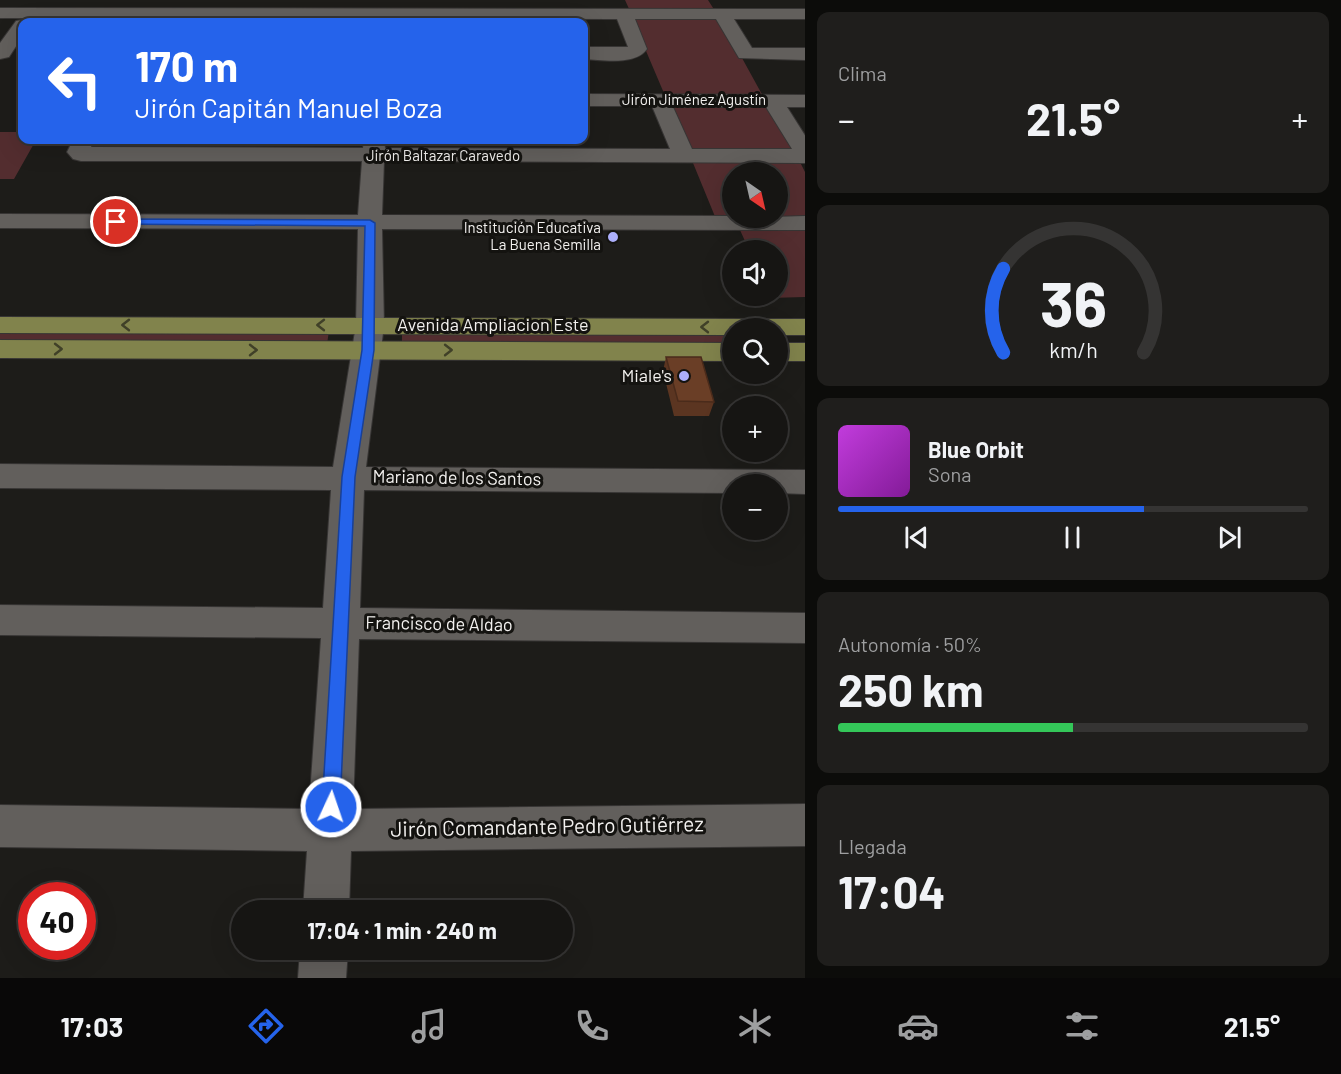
<!DOCTYPE html>
<html lang="es">
<head>
<meta charset="utf-8">
<style>
  body { margin:0; font-family:Barlow,sans-serif; background:#1f1e1c; color:#f1f3f6; height:100vh; display:flex; flex-direction:column; font-size:22px; white-space:nowrap }
  * { box-sizing:border-box; margin:0 }
  p { font-size:20px; color:#9e9fa0 }
  .icon { flex:none; width:33px; height:33px; fill:none; stroke:currentColor; stroke-width:2; stroke-linecap:round; stroke-linejoin:round }
  .map { position:relative; flex:1; overflow:hidden }
  .drawer { display:flex; flex-direction:column; gap:12px; padding:12px; background:#0c0c0a; width:536px }
  .drawer>* { flex:none }
  .top-card { position:absolute; left:18px; top:18px; width:570px; height:126px; border-radius:12px; box-shadow:0 6px 24px #0002,0 0 0 2px #353433; background:#2563eb; color:#fff; overflow:hidden }
  .needle { width:39px; rotate:146deg }
  .buttons { position:absolute; left:722px; top:162px; display:grid; gap:12px }
  .buttons a { display:grid; place-items:center; width:66px; height:66px; border-radius:50%; background:#161513; box-shadow:0 6px 24px #0002,0 0 0 2px #353433; font-size:30px }
  .speed { position:absolute; left:18px; top:882px; display:flex; gap:12px; font-size:30px; font-weight:700; text-align:center }
  .speed>* { display:grid; place-content:center; width:78px; height:78px; border-radius:50%; background:#161513; box-shadow:0 6px 24px #0002,0 0 0 2px #353433; line-height:1 }
  .speed .limit { border:9px solid #d22; background:#fff; color:#111 }
  .pin { position:absolute; display:grid; place-items:center; width:51px; height:51px; color:#fff; margin:-26px; border:3px solid #fff; border-radius:50%; box-shadow:0 2px 6px #0007 }
  .me { position:absolute; width:66px; margin:-33px; rotate:3deg; stroke-linejoin:round; filter:drop-shadow(0 0 4px #0008) }
  .turn { display:flex; align-items:center; gap:21px; height:126px; padding:0 18px; font-size:27px }
  .turn .icon { width:78px; height:78px; stroke-width:2.5 }
  .turn b { display:block; font-size:42px; line-height:51px }
  .big { font-size:45px; font-weight:700; line-height:1.1 }
  .drawer .widget { flex:1; display:flex; flex-direction:column; justify-content:center; gap:9px; min-width:0; padding:0 21px; border-radius:12px; background:#1f1e1c }
  .drawer .dial { align-items:center; gap:0 }
  .dial svg { height:156px; overflow:visible; fill:none; stroke:#353433; stroke-width:7; stroke-linecap:round; text-anchor:middle }
  .dial text { fill:#f1f3f6; stroke:none }
  .song { display:flex; align-items:center; gap:18px }
  .cover { width:72px; height:72px; border-radius:9px; background:linear-gradient(135deg,hsl(290 70% 55%),hsl(290 70% 35%)) }
  .played { height:6px; border-radius:3px; background:linear-gradient(90deg,#2563eb 65%,#353433 65%) }
  .keys { display:flex; justify-content:space-around; direction:ltr }
  .heat { display:flex; justify-content:space-between; align-items:center; font-size:33px; direction:ltr }
  .charge { height:9px; border-radius:4px; background:linear-gradient(90deg,#34c759 50%,#353433 0) }
  .trip { position:absolute; left:231px; top:900px; width:342px; height:60px; border-radius:30px; background:#161513; box-shadow:0 6px 24px #0002,0 0 0 2px #353433; font-weight:700; line-height:60px; text-align:center }
  .tabs { display:flex; height:96px; justify-content:space-around; align-items:center; background:#090808; color:#9e9fa0 }
  .tabs .icon { width:42px; height:42px }
  .tabs .on { color:#2563eb }
  .tabs b { font-size:27px; color:#f1f3f6 }
  main { display:flex; flex:1; min-height:0 }
  .map>svg:first-child { display:block }
  .green { fill:#532d2f; fill-rule:evenodd }
  .lines { fill:none; stroke-linecap:round; stroke-linejoin:round }
  .minor-casing { stroke:#373534; stroke-width:2 }
  .major-casing { stroke:#373534; stroke-width:2 }
  .minor { fill:#625f5c; fill-rule:evenodd }
  .major { fill:#81834c; fill-rule:evenodd }
  .wall { fill:#5b3521 }
  .building { fill:#6a3e26; stroke:#4a2b1b; stroke-width:1.5 }
  .oneway { stroke:#404028 }
  .route { fill:#2563eb; stroke:#184099; stroke-width:1.5 }
  .poi-dot { fill:#acaffb; stroke:#141310; stroke-width:2 }
  .labels { text-anchor:middle; stroke-width:6; stroke-linejoin:round; paint-order:stroke }
  .far-street-label { font-size:15px; fill:#f3f1ef; stroke:#141310 }
  .far-poi-label { font-size:15px; fill:#f3f1ef; stroke:#141310; text-anchor:end }
  .street-label { font-size:18px; fill:#f3f1ef; stroke:#141310 }
  .poi-label { font-size:18px; fill:#f3f1ef; stroke:#141310; text-anchor:end }
  .near-street-label { font-size:21px; fill:#f3f1ef; stroke:#141310 }
</style>
</head>
<body>
<main>
<div class="map">
<svg width="806" height="978" viewBox="0 0 806 978">
  <rect width="100%" height="100%" fill="#1d1c19"/>
  <!-- green -->
  <path class="green" d="M625,0H708L715,11H630Z
    M632,18H720L764,98H666Z
    M672,105L766,106L796,151L691,152Z
    M0,132H22V140H36L14,179H0Z
    M800,162L805,172V219H716L693,163ZM732,172H777V218H732Z
    M740,230H805V297L769,298L768,296H777V250H749Z
    M0,330L329,331L327,344L0,343Z
    M402,331L732,333V345L402,344Z"/>
  <g class="lines">
    <defs>
      <path id="minor" d="M0,8L806,9V19H734L752,48H806V60L739,58L716,19H635L647,49C635,66 602,60 584,59V47H628L617,19L0,18Z
        M22,20L29,22H22V37L9,57L0,59V43L16,21Z
        M584,94L806,95V107H787L806,137V163L384,161L382,215L732,216V218L806,216V230L382,229L384,325L366,467L806,470V494L777,493V484H732V493L364,490L360,608L806,613V643L359,639L353,809L806,804V846L351,851L349,910H303L307,851L0,847V805L309,809L321,638L0,635V605L323,608L331,490L0,488V464L333,467L356,325L358,229L0,228V214L358,215L362,161H81L73,159L67,152L73,140H93L91,147L363,148L364,140H384L385,148L670,149L652,106H584ZM673,107H766L792,149H692Z
        M300,950H348L346,978H298Z"/>
      <path id="major" d="M0,317L806,319V335H777V328H732V335L0,333Z
        M0,340L732,343V361L0,358Z
        M777,343H806V361H777Z"/>
    </defs>
    <!-- minor casing -->
    <use href="#minor" class="minor-casing"/>
    <!-- major casing -->
    <use href="#major" class="major-casing"/>
    <!-- minor -->
    <use href="#minor" class="minor"/>
    <!-- major -->
    <use href="#major" class="major"/>
  </g>
  <!-- wall -->
  <path class="wall" d="M666,357L714,402L709,416H674L663,371Z"/>
  <!-- building -->
  <path class="building" d="M666,357H701L714,402L678,401Z"/>
  <!-- one-way arrows -->
  <defs><path id="oneway-chevron" d="M-2-3.5L2.5 0L-2 3.5" fill="none" stroke-width="1.6" stroke-linecap="round" stroke-linejoin="round" transform="scale(1.5)"/></defs>
  <g class="oneway">
    <use href="#oneway-chevron" transform="translate(126 325) rotate(180)"/>
    <use href="#oneway-chevron" transform="translate(321 325) rotate(180)"/>
    <use href="#oneway-chevron" transform="translate(705 327) rotate(-180)"/>
    <use href="#oneway-chevron" transform="translate(58 349)"/>
    <use href="#oneway-chevron" transform="translate(253 350)"/>
    <use href="#oneway-chevron" transform="translate(448 350)"/>
  </g>
  <!-- route -->
  <path class="route" d="M116,219L370,220L375,223L374,350L355,477L340,807L338,813L331,815L325,813L322,807L342,477L362,350L365,226L112,224L111,222Z"/>
  <!-- markers -->
  <g class="poi-dot">
    <circle cx="613" cy="237" r="6"/>
    <circle cx="684" cy="376" r="6"/>
  </g>
  <g class="labels">
    <!-- far-street labels -->
    <g class="far-street-label">
      <text x="694" y="105">Jirón Jiménez Agustín</text>
      <text x="443" y="161">Jirón Baltazar Caravedo</text>
    </g>
    <!-- far-poi labels -->
    <g class="far-poi-label">
      <text x="601" y="233">Institución Educativa<tspan x="601" dy="17">La Buena Semilla</tspan></text>
    </g>
    <!-- street labels -->
    <g class="street-label">
      <text x="493" y="331">Avenida Ampliacion Este</text>
      <text transform="translate(457 478) rotate(1)" y="6">Mariano de los Santos</text>
      <text transform="translate(439 624) rotate(1)" y="6">Francisco de Aldao</text>
    </g>
    <!-- poi labels -->
    <g class="poi-label">
      <text x="672" y="382">Miale's</text>
    </g>
    <!-- near-street labels -->
    <g class="near-street-label">
      <text transform="translate(547 827) rotate(-1)" y="7">Jirón Comandante Pedro Gutiérrez</text>
    </g>
  </g>
</svg>
<div class="buttons">
<a><svg class="needle" viewBox="-14 -14 28 28"><path d="M0-13l5 13h-10z" fill="#e53935"/><path d="M0 13l5-13h-10z" fill="#9e9fa0"/></svg></a>
<a><svg class="icon" aria-label="sound" viewBox="0 0 24 24"><path d="M4 9h4l5-4v14l-5-4H4zM17 9q2 3 0 6"/></svg></a>
<a><svg class="icon" aria-label="search" viewBox="0 0 24 24"><circle cx="10" cy="10" r="6"/><path d="M15 15l6 6"/></svg></a>
<a>+</a>
<a>−</a>
</div>
<div class="speed"><div class="limit">40</div></div>
<div class="pin" style="left:116px;top:222px;background:#d93025"><svg class="icon" aria-label="arrive" viewBox="0 0 24 24"><path d="M6 21V4h12l-3 4 3 4H6"/></svg></div>
<svg class="me" style="left:331px;top:807px" viewBox="-20 -20 40 40"><circle r="17" fill="#2563eb" stroke="#fff" stroke-width="3"/><path d="M0-11L8 9 0 5-8 9z" fill="#fff"/></svg>
<div class="trip">17:04 · 1 min · 240 m</div>
<div class="top-card">
<div class="turn"><svg class="icon" aria-label="left" viewBox="0 0 24 24"><path d="M17 20v-9H6M10 6l-5 5 5 5"/></svg><div><b>170 m</b>Jirón Capitán Manuel Boza</div></div>
</div>
</div>
<section class="drawer">
<div class="widget"><p>Clima</p>
<div class="heat"><a>−</a><b class="big">21.5°</b><a>+</a></div>
</div>
<div class="widget dial"><svg viewBox="0 0 100 80">
<path d="M14 69A42 42 0 1 1 86 69"/>
<path d="M14 69A42 42 0 0 1 14 26" stroke="#2563eb"/>
<text x="50" y="56" font-size="32" font-weight="700">36</text>
<text x="50" y="72" font-size="11">km/h</text>
</svg></div>
<div class="widget">
<div class="song"><i class="cover"></i><div><b>Blue Orbit</b><p>Sona</p></div></div>
<div class="played"></div>
<div class="keys"><svg class="icon" aria-label="previous" viewBox="0 0 24 24"><path d="M18 5L8 12l10 7zM5 5v14"/></svg><svg class="icon" aria-label="pause" viewBox="0 0 24 24"><path d="M8 5v14M16 5v14"/></svg><svg class="icon" aria-label="next" viewBox="0 0 24 24"><path d="M6 5l10 7-10 7zM19 5v14"/></svg></div>
</div>
<div class="widget"><p>Autonomía · 50%</p><b class="big">250 km</b><div class="charge"></div></div>
<div class="widget"><p>Llegada</p><b class="big">17:04</b></div>
</section>
</main>
<nav class="tabs">
<b>17:03</b>
<svg class="icon on" aria-label="directions" viewBox="0 0 24 24"><path d="M12 3l9 9-9 9-9-9zM9 14v-3h6M13 9l2 2-2 2"/></svg>
<svg class="icon" aria-label="music" viewBox="0 0 24 24"><path d="M9 18V5l10-2v13"/><circle cx="6" cy="18" r="3"/><circle cx="16" cy="16" r="3"/></svg>
<svg class="icon" aria-label="phone" viewBox="0 0 24 24"><path d="M5 4h4l2 5-3 2q2 4 5 5l2-3 5 2v4C11 20 4 13 5 4z"/></svg>
<svg class="icon" aria-label="climate" viewBox="0 0 24 24"><path d="M12 3v18M4 7l16 10M4 17L20 7"/></svg>
<svg class="icon" aria-label="car" viewBox="0 0 24 24"><path d="M5 17H2v-5l4-1 3-4h7l3 4 3 1v5h-3M9 17h6M6 11h13"/><circle cx="7" cy="17" r="2"/><circle cx="17" cy="17" r="2"/></svg>
<svg class="icon" aria-label="filters" viewBox="0 0 24 24"><path d="M4 7h16M4 17h16"/><circle cx="9" cy="7" r="2"/><circle cx="15" cy="17" r="2"/></svg>
<b>21.5°</b>
</nav>
</body>
</html>
